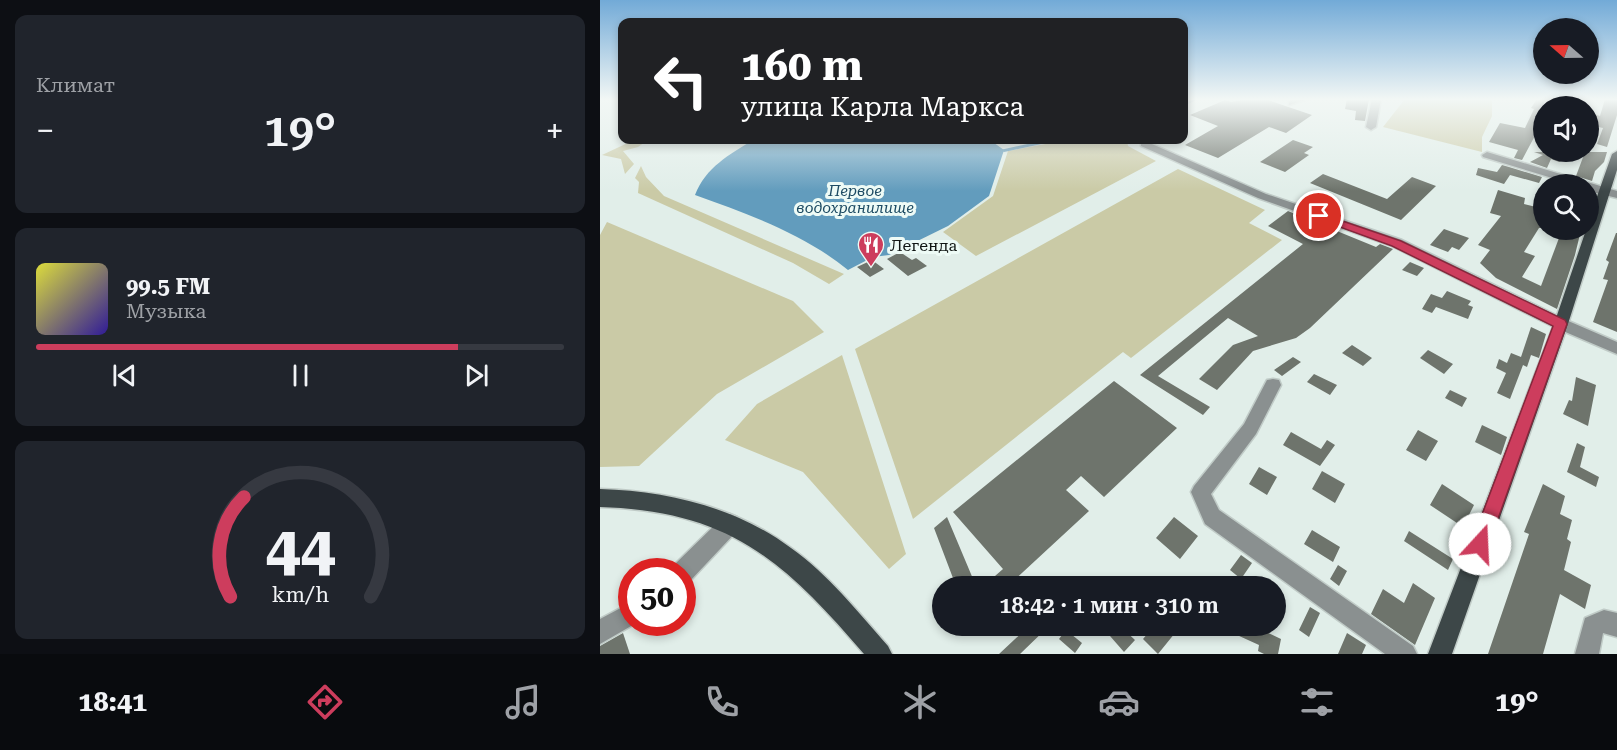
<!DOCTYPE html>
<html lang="ru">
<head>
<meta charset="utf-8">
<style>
  body { margin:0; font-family:"Roboto Serif",serif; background:#20242c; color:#f1f3f6; height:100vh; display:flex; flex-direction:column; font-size:22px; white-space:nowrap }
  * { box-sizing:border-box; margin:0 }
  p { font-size:20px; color:#9ea1a6 }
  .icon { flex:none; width:33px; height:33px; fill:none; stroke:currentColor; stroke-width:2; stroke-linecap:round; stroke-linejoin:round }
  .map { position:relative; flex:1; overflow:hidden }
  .drawer { display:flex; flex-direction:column; gap:15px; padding:15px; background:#0d0f14; width:600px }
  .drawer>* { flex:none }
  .hud { position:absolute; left:18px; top:18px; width:570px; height:126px; border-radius:12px; box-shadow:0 3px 9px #0003; background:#202124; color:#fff; overflow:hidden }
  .needle { width:39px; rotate:290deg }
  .tools { position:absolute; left:933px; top:18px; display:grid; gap:12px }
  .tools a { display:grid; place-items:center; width:66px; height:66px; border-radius:50%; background:#171b24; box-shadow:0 3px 9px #0003; font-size:30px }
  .speed { position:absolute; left:18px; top:558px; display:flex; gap:12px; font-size:30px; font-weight:700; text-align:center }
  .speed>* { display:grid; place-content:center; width:78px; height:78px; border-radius:50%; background:#171b24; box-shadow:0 3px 9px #0003; line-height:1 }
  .speed .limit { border:9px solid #d22; background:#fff; color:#111 }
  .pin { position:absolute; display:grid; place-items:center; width:51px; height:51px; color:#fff; margin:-26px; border:3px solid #fff; border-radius:50%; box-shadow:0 2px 6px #0007 }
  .me { position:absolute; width:66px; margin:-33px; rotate:20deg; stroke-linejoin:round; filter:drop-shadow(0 0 4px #0008) }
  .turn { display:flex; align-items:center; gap:21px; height:126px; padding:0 24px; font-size:27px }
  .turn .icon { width:78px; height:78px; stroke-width:2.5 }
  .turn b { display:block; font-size:42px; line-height:51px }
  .big { font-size:45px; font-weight:600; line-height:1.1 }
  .drawer .card { flex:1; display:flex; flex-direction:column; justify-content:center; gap:9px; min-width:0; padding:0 21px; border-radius:12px; background:#20242c }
  .drawer .dial { align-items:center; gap:0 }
  .dial svg { height:156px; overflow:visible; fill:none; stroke:#363941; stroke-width:7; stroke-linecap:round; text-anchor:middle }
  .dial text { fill:#f1f3f6; stroke:none }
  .song { display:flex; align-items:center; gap:18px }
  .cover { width:72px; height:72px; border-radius:9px; background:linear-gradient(135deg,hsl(60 70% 55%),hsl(250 70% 35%)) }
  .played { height:6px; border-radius:3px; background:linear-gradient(90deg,#cd3d5d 80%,#363941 80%) }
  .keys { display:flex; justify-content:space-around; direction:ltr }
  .heat { display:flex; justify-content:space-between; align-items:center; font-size:33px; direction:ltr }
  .trip { position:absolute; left:332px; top:576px; width:354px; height:60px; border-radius:30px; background:#171b24; box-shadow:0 3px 9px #0003; font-weight:600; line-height:60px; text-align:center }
  .tab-bar { display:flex; height:96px; justify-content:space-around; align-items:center; background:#090b0e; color:#9ea1a6 }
  .tab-bar .icon { width:42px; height:42px }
  .tab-bar .active { color:#cd3d5d }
  .tab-bar b { font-size:27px; color:#f1f3f6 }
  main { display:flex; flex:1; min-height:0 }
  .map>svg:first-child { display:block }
  .green { fill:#cacaa6 }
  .water { fill:#629cbd }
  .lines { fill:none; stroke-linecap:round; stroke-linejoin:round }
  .canal { fill:#629cbd; fill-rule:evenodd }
  .building { fill:#6e746c }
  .minor-casing { stroke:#c0cbc7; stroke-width:3 }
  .major-casing { stroke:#c0cbc7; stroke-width:3 }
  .minor { fill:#8a9090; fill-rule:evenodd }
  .major { fill:#3d4748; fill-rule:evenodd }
  .route { fill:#cd3d5d; stroke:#85283c; stroke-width:1.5 }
  .labels { text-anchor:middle; stroke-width:6; stroke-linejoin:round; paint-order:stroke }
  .far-water-label { font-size:15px; font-style:italic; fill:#1d4b63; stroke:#eefbf6 }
  .poi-label { font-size:16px; fill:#101513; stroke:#eefbf6; text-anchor:start }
</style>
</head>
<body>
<main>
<section class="drawer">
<div class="card"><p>Климат</p>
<div class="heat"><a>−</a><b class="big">19°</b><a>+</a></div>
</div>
<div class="card">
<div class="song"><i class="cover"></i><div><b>99.5 FM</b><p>Музыка</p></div></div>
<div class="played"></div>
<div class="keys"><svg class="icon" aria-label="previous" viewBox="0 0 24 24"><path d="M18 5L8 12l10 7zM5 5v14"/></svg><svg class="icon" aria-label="pause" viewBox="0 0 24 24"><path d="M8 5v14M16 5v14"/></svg><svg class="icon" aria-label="next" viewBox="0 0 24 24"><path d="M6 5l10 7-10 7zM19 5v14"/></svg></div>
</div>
<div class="card dial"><svg viewBox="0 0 100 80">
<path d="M14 69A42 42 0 1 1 86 69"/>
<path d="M14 69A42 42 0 0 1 21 18" stroke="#cd3d5d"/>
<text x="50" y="56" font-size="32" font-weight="700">44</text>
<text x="50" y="72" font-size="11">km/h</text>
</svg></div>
</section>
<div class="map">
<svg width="1017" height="654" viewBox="0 0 1017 654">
  <rect width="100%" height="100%" fill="#e1eee9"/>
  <!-- green -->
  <path class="green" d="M805,99H892V116L882,137V152L783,127Z
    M34,140H48L38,147L23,151L34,164L25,174L21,159L2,155Z
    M467,140H527L528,146L556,161L376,256L343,232L393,196L408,151Z
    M41,166L46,177L64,196L244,274L229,284L193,263L38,193L39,182L35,178Z
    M578,169L665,210L649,223L682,240L531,358L523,352L313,519L255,349Z
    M7,222L193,301L224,332L117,394L39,466L0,467V235Z
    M242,355L306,554L289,569L203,472L125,440L157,404Z"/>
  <!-- water -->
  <path class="water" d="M153,140H390L404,150L389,196L348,226L289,255L273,257L248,270C204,234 148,214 95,195C106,167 129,155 153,140Z"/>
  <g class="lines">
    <!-- canal -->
    <path class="canal" d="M588,99H598L584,106V102Z
      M446,140H460L404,152L400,150Z"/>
  </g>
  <!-- building -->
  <path class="building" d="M649,99H665L712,115L686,133L669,127L618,158L585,145L618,126L590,115L625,100L631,102Z
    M747,99H769L765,121L755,120L756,111L745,109Z
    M937,99H944V131L938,130L922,160L914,158L918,150L889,142L900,123L925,128L934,109L931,108Z
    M1005,99H1017V115L1007,147L997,144L1003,128L990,125L994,114L1000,116Z
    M693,140L713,147L704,153L709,155L685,172L660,162Z
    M934,152H979L959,162L951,159L947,168L930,162L943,155Z
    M985,152H1007L1004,162L995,171L992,181L976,176Z
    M902,165L909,167L942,177L939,183L910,175L904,184L876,175L878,168L897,172Z
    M723,174L787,199L812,177L836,186L801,220L710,183Z
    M898,190L925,198L924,204L944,209L942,228H939L924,252L935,256L922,277L941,286L962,230H981L975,255L957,309L896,278L880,263L890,250L878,245L901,216L890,213Z
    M688,211L776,247L780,244L793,249L710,328L696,338L653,351L617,390L599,379L633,345L658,336L628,318L558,376L610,407L603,415L540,375L703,244L668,226Z
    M844,229L869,238L859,250L852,247L848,252L830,245Z
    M1016,233H1017V332L993,322L1008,280L1003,279L1009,262L1006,260Z
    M300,252L312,260L316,258L327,266L308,276L287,259Z
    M272,260L284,269L270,277L257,267Z
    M810,262L824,268L817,276L802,270Z
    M847,291L871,301L868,305L873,307L868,319L836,307L832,313L822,309L831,294L842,298Z
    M931,327L946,334L939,358L931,355L927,367L923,365L910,399L897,393L906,373L896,368L899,359L907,363L911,353L921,357Z
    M752,345L772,358L763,366L742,353Z
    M828,350L853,364L844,374L820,358Z
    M693,357L701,362L682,376L674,370Z
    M714,374L737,385L730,395L707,382Z
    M976,377L996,385L988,426L963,414L969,400L972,401Z
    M514,381L577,428L504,497L481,476L466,490L489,511L408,586H404L395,576L403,569L353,512Z
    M850,390L867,398L862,407L845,398Z
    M882,425L907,437L901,455L875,442Z
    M818,430L838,441L826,461L806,450Z
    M691,432L721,449L727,440L735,445L720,466L683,445Z
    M977,443L985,447L980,467L999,477L996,487L967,472Z
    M659,467L677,477L667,495L649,484Z
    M722,471L745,484L735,503L712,489Z
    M842,484L874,505L863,527L830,505Z
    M943,484L965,496L960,514L972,520L967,539L971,542L964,570L991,585L985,609L960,594L943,654H888L929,534L924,532Z
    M347,517L376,586H356L334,528Z
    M574,517L598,536L580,559L556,538Z
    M712,530L740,547L733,562L704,544Z
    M809,531L853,559L848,570L804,541Z
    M641,555L652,563L641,579L630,570Z
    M738,565L747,571L739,586L730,579Z
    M813,583L835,598L815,645L771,614L783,589L804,603Z
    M710,607L720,613L709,637L699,630Z
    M429,626H449L420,654H399Z
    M520,626L535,640L524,652L510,636Z
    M554,626H567L575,633L558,654L543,639Z
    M640,626H657L656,627L681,639L678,654H664L658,651L659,645L637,635Z
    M466,630L482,643L475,653L459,639Z
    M23,633L30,654H0V646Z
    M747,633L766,645L762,654H738Z"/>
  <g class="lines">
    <defs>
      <path id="minor" d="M694,99H708L689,105V101Z
        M772,99H781L776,127L771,130L766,127Z
        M545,141L666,194L802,240L966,320L1017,342V354L956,328L792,246L658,198L541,146V142Z
        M887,152L1017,191V198L988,191V184H972L883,157L882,155Z
        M673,379L679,380L681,385L656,434L611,494L619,510L813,646L817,654H785L605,524L591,492L594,486L644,424L667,380Z
        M130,514L137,517L140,524L137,531L90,581L82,584V572H72L74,565L123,517Z
        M32,602V622H38L0,644V619Z
        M1004,610L1017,613V637L1003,633L999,654H975L985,618Z"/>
      <path id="major" d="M1017,151V170L968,324L852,654H828L954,324L986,230H988V222L1012,154Z
        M0,489C67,491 136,507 191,548C228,574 258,612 288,646L292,654H264C184,561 130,511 0,507Z"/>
    </defs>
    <!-- minor casing -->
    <use href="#minor" class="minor-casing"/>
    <!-- major casing -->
    <use href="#major" class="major-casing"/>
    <!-- minor -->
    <use href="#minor" class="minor"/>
    <!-- major -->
    <use href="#major" class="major"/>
  </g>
  <!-- sky -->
  <linearGradient id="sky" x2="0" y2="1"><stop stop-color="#72aad7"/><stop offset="0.52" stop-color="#f2f7f5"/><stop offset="1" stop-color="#f2f7f5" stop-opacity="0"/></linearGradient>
  <rect width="1017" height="191" fill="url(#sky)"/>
  <!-- route -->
  <path class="route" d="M719,213L801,241L965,320L967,324L887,550L880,553L874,550L871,544L953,326L792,246L715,218L714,216Z"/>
  <!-- icons -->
  <defs>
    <symbol id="restaurant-pin" viewBox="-11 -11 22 30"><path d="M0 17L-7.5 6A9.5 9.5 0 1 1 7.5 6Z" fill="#cd3d5d" stroke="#eefbf6"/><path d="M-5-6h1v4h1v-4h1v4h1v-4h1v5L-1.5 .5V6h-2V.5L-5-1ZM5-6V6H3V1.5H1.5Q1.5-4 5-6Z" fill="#fff"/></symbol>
  </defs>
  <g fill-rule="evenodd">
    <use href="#restaurant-pin" x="256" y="230" width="30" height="40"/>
  </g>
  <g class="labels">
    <!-- far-water labels -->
    <g class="far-water-label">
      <text x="255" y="196">Первое<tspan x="255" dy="17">водохранилище</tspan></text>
    </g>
    <!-- poi labels -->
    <g class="poi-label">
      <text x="290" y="251">Легенда</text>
    </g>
  </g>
</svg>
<div class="tools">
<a><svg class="needle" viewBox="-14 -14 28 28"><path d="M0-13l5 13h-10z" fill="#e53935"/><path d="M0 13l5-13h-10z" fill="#9ea1a6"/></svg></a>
<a><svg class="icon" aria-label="sound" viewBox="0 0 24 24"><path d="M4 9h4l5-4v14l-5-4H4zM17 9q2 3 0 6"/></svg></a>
<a><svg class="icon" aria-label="search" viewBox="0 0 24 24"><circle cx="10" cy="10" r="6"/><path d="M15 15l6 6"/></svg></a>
</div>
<div class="speed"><div class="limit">50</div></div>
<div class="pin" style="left:719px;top:216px;background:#d93025"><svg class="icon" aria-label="arrive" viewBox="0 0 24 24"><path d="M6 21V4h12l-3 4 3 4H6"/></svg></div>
<svg class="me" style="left:880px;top:544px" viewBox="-20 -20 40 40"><circle r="19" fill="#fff"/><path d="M0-13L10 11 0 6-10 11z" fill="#cd3d5d"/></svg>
<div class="trip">18:42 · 1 мин · 310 m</div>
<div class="hud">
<div class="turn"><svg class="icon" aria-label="left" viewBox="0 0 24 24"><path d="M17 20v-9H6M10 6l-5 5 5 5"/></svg><div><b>160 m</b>улица Карла Маркса</div></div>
</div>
</div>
</main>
<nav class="tab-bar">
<b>18:41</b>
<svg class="icon active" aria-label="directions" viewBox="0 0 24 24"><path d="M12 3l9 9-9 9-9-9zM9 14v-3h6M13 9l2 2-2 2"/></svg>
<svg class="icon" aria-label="music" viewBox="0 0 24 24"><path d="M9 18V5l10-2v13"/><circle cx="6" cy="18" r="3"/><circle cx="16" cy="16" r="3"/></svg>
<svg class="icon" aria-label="phone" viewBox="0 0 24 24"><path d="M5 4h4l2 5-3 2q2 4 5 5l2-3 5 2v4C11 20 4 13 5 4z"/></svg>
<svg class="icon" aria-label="climate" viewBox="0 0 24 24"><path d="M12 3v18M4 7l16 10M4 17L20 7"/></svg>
<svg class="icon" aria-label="car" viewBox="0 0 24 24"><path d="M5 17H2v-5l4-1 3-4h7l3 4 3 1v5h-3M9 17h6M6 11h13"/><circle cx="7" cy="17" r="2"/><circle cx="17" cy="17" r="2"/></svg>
<svg class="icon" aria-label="filters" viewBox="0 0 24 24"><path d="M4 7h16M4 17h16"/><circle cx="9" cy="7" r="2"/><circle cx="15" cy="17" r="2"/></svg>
<b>19°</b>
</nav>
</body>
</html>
